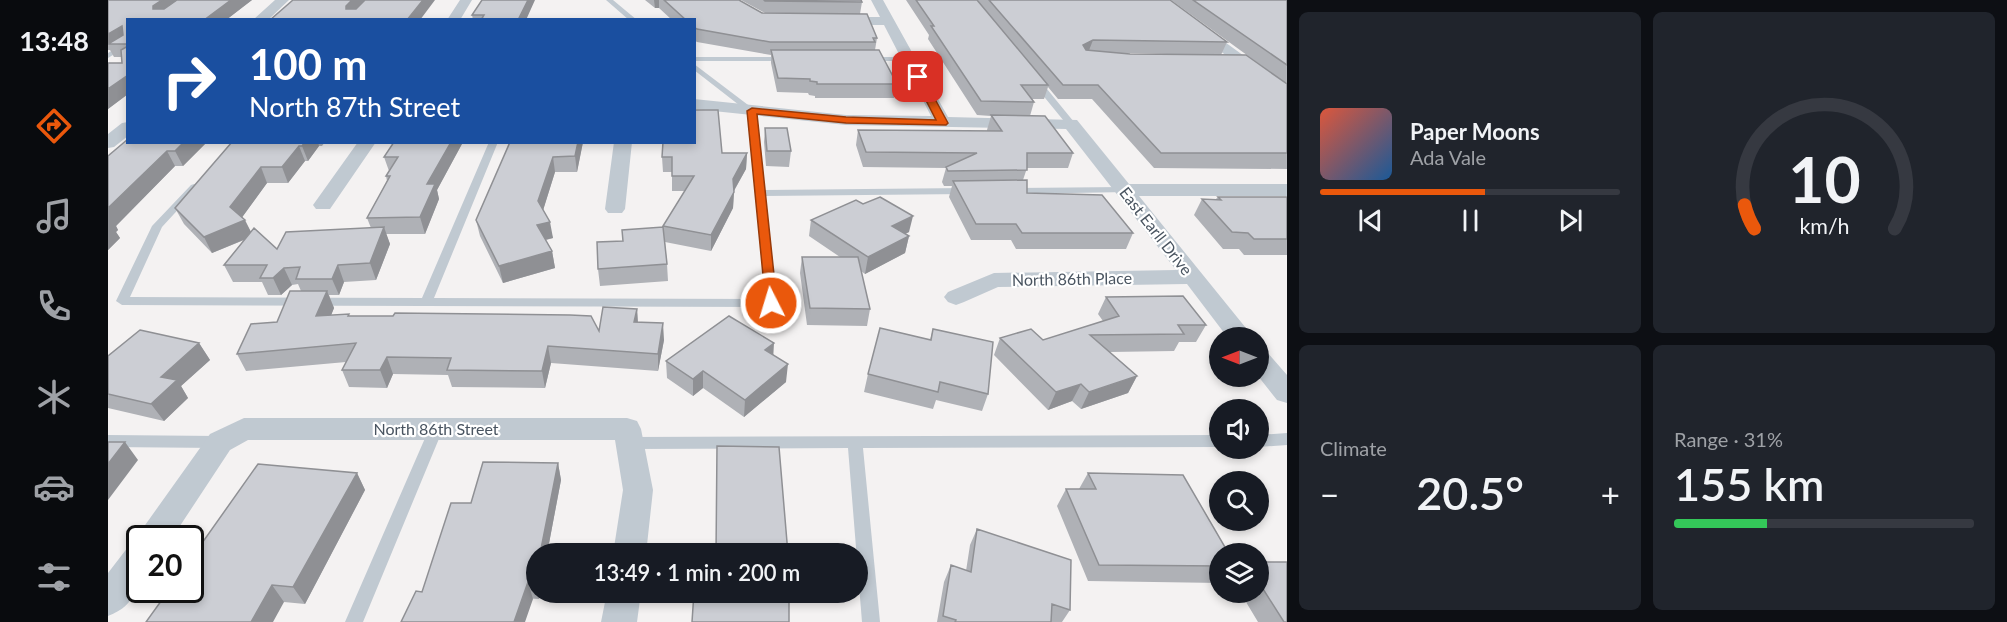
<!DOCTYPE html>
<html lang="en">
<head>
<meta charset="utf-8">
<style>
  body { margin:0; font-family:Lato,sans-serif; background:#20242c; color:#f1f3f6; height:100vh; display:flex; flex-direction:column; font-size:22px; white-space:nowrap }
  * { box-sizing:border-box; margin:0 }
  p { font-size:20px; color:#9ea1a6 }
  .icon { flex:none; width:33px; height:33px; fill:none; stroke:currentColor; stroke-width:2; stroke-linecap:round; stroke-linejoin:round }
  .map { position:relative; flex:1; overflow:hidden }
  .details { display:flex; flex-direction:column; gap:12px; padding:12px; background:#0d0f14; width:720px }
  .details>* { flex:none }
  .top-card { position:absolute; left:18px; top:18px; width:570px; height:126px; border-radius:0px; box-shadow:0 3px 9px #0003; background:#1a4fa0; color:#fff; overflow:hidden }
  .needle { width:39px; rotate:270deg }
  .tools { position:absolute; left:1101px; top:327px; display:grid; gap:12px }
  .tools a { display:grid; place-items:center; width:60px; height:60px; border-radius:50%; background:#171b24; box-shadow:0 3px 9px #0003; font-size:30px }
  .speed { position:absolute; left:18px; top:525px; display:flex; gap:12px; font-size:30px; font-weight:700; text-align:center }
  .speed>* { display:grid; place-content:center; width:78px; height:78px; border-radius:50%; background:#171b24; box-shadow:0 3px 9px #0003; line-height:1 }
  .speed .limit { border:3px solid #111; border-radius:9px; background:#fff; color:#111 }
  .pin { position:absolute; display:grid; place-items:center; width:51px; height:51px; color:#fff; margin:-26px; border-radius:12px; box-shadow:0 3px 9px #0006 }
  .me { position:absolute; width:66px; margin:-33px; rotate:355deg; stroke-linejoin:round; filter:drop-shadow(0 0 4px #0008) }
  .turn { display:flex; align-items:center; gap:21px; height:126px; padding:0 24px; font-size:27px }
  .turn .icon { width:78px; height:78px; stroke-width:2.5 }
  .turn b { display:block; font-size:42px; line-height:51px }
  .big { font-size:45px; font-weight:600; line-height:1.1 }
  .details .widget { flex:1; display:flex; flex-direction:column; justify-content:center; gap:9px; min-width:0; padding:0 21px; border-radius:9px; background:#20242c }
  .details .dial { align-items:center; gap:0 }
  .dial svg { height:156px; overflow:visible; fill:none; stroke:#363941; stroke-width:7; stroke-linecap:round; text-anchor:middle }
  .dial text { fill:#f1f3f6; stroke:none }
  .song { display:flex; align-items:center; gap:18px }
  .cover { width:72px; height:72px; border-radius:9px; background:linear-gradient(135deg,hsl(10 70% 55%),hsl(210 70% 35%)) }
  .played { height:6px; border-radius:3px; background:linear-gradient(90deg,#ea580c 55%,#363941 55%) }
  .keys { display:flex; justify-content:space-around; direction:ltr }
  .heat { display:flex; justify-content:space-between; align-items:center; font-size:33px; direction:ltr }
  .charge { height:9px; border-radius:4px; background:linear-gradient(90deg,#34c759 31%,#363941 0) }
  .details .tiles { flex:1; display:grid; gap:12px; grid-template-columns:repeat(2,1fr) }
  .trip { position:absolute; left:418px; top:543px; width:342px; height:60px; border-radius:30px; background:#171b24; box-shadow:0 3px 9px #0003; font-weight:600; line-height:60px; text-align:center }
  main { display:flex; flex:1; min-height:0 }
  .dock { display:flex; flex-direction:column; width:108px; justify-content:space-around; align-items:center; background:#090b0e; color:#9ea1a6 }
  .dock .icon { width:42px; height:42px }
  .dock .on { color:#ea580c }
  .dock b { font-size:27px; color:#f1f3f6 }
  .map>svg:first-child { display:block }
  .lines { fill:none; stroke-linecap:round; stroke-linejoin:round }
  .lane { fill:#c0c9d1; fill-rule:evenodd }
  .street { fill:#c0c9d1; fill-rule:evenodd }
  .wall { fill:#afb1b6; fill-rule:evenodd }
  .shaded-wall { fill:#8f9094 }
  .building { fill:#ccced4; stroke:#8f9094; stroke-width:1.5 }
  .route { fill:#ea580c; stroke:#983908; stroke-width:1.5 }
  .labels { text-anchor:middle; stroke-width:4.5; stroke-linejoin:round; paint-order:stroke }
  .street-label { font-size:16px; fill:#495460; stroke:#fff }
</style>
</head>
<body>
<main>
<nav class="dock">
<b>13:48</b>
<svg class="icon on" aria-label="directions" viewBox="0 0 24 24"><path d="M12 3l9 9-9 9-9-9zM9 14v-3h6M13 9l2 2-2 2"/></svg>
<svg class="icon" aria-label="music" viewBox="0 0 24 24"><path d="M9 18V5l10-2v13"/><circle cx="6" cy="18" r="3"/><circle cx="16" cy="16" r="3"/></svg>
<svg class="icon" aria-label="phone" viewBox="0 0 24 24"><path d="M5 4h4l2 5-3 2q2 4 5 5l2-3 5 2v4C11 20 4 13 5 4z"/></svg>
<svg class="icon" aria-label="climate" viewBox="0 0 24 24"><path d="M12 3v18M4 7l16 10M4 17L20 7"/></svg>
<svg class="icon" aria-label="car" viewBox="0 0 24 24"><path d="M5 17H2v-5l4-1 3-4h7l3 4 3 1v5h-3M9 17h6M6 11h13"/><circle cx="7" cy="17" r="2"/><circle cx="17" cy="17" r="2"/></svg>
<svg class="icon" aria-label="filters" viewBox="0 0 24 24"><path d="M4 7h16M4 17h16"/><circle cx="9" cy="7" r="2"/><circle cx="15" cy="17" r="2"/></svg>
</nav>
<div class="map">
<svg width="1179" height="622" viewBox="0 0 1179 622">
  <rect width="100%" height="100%" fill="#f4f2f2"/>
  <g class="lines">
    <!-- lane -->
    <path class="lane" d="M498,0H505L529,20H521Z
      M20,41V46L0,58V53Z
      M586,57H678L682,59L678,61H586Z
      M759,57H801L805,59L801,61H762L758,59Z
      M586,64L648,111L657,190L858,188L863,191L858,194L657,196L669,303L663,307L14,305L8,301L44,226L83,185L86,184L91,187L89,189L54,227L22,297L314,298L381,142H390L326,298L657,299L640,112L586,70Z
      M924,78H930L966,122V126H960L924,82Z
      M1016,187L1019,188V192L902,194L897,191L902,188Z
      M328,423L333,425L335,429L255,622H237L321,429L323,425Z
      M1179,433V445L1150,447V435Z
      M0,435L111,436L116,438L118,442L116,446L111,448L0,447Z
      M1112,435V447L755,448L772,622H754L740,448L523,449L518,447L516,443L518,439L523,437Z"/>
    <!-- street -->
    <path class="street" d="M167,0H181L160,20H145Z
      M352,0H364L352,20H339Z
      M763,0H775L840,117L969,120L1021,184H1179V196H1031L1146,338H1120L1079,284L890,287L856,302L848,305L840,302L836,297L840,292L886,273L1068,270L958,129L738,125L586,109V99L738,115L823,116L776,25H729L722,21L729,17H772Z
      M1045,0H1059L1179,87V99L1173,97Z
      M20,122V136L6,147L0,148V134L14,123Z
      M250,142H268L222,209H208L205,205Z
      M506,142H524L517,209L514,213H500L497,209Z
      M1150,349L1159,352L1179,375V403L1169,400L1150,376Z
      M136,418H519L529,421L533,429L545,490L538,554H505L515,490L507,440H140L122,450L64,538H32V542L30,538L35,528L102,434Z
      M32,543C32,575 35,603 0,616V573L20,547Z
      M499,592H533L529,622H493Z"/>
  </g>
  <!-- wall -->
  <path class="wall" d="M0,0H144L118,20H20V94L0,109V63H14V57H6L2,50H0Z
    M374,0L418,20H365L364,15Z
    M537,0H631L654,13H657L633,0H753L754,2L752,14L769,38L767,50L789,84L786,98H707V96L701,95L700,93L669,92L663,63V55L589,42L586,40V20H564L551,8H547Z
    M798,0H1062L1119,42L1113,55L1179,84V169L1046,168L984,99H950L940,87L936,99H924L926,102L922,116L965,153L960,168H919L915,180L919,193L1025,233L1018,249H908L903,240H863L841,197L844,186H836L834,182L838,168L755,167L748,145L750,130L879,131V130L883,116L869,115L820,39L821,35ZM1016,53L1103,55L1022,54Z
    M1063,0H1179V84Z
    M657,128L683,151L681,167L658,166L656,142Z
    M20,142H99L75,166H67L8,226L10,230L8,232L12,238L0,250V156Z
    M124,142H217L214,146H211L200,161H197L180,183H159L134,217L143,232L169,249L263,228L259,218L279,181L278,176L281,171L276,157L286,142H355L329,190L331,199L317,234H278L282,244L268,280L236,282L231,295H221L226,308L223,315L491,331L529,309L530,322L556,340L550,371L443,363L437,388L344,387L340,375L285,374L279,388L241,387L234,370L238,362L138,371L129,354L169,322L193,291L190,284L184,285L173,295H160L154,282H125L116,265L136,240L104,253L76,224L67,208Z
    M402,142H475L469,172H447L435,210L445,238L438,240L444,251L447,268L395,283L372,236L368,220Z
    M614,153H639L638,169L626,191L625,208L603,251L557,242L559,264L560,281L492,286L490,269L515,241L555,229V226L577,191H564V172H555L554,157Z
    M1110,197H1179V255H1136L1131,249H1115L1086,215L1094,199H1108Z
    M703,220L801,232L797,234L801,236L797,253L757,274L753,271L762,309L759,326L699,325L692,273L694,257H732L701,236Z
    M998,297L1098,325L1088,342H1071L1066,351L1002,352L1029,376L1020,393L973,409L964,401L940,410L886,355L892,338L935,340L995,321L990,314Z
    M825,329L880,394L874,411L828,400L825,409L756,392L760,374L822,340Z
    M91,343L102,360L73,386L80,398L56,421L0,408V356Z
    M665,355L678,382L636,417L595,388L585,396L559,378L558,361Z
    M450,463L453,480L439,554H429V592H432L431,599L314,592L363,503Z
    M249,473L257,490L197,604L176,602L38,622Z
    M980,473L1112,554V583L980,581L949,506L958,489H971Z
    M869,529L962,610L954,622H829L836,582L843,565L858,571L862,545Z
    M1150,562L1179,622H1150L1132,592H1150Z"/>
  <!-- shaded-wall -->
  <path class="shaded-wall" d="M54,0H76L51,18L45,9V6Z
    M123,0H144L118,20H96Z
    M244,0H259L241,18L238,9V6Z
    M315,0H327L312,20H299Z
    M420,0H427L418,20H410Z
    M546,0H551V8H547Z
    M14,26L20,37L0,44V34Z
    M985,40L980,53L975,45Z
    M20,75V94L0,109V89Z
    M76,142H99L75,166L67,151Z
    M197,142H210L211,146L200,161L194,146Z
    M343,142H355L329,190L331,199L317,234L312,217L319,184Z
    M470,142H475L469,172L467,156Z
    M191,146L197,161L180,183L174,167Z
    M59,151L67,166L8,226L10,230L8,232L12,238L0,250V208Z
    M639,153L638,169L624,194L625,179Z
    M445,157L447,172L433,217L430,201Z
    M153,167L159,183L130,223L122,207Z
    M626,192L625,208L603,251V235Z
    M805,216L801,232L780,242L784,226Z
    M137,220L145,236L104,253L96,237Z
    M442,222L445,238L432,241L429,225Z
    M276,227L282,244L268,280L262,263Z
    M801,236L797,253L757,274L760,257Z
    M444,251L447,268L395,283L391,266Z
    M230,265L236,282L231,295L224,279Z
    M176,268L184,285L173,295L165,278Z
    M219,291L226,308L216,333L208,316Z
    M529,309L530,326L526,322Z
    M555,323L556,340L550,371V354Z
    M91,343L102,360L73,386L80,398L56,421L43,404L53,377Z
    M666,343L665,361L657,350Z
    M440,346L443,363L437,388L434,371Z
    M279,357L285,374L279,388L272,370Z
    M680,364L678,382L636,417L637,400Z
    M595,371V388L585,396V379Z
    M1029,376L1020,393L973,409L981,392Z
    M973,384L964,401L940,410L948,392Z
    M17,442L30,460L0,500V464Z
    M450,463L453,480L439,554H432Z
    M249,473L257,490L197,604L185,587Z
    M429,568V592L426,582Z
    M420,582L425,599L417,622H406Z
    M164,585L176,602L165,622H143Z"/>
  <!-- building -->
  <path class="building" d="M0,0H54L45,6V9H56L69,0H123L96,20H20V44H0L15,35L14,26L0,34Z
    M185,0H244L238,6V9H248L257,0H315L299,20H162Z
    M374,0H420L410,20H373L376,15H364Z
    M556,0H631L654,13L759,14L769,38H765L767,42H662L589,29L586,27V20H578Z
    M656,0H753L754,2L657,1Z
    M808,0H869L940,85H913L926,102L873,101L823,26H826Z
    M881,0H1062L1119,42L985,40L975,45L978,50L1022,54L1138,55L1179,84V153H1053L990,85H955Z
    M1085,0H1179V65Z
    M20,46V75L0,89V63H14L13,50Z
    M663,50H771L789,84H709V82L702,81V79L670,78Z
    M586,110H610L614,153H639L625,179L626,192L603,235L555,226L586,176H564V157H554L555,142H586Z
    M883,115L937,116L965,153H919V170L840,171L838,167L869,153L758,152L750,130L894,131Z
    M657,128H679L683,151H659Z
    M20,139V142H76L67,151H59L0,208V156Z
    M124,142H197L194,146H191L174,167H153L122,207L137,220L96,237L67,208Z
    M286,142H343L319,184H327L312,217L259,218L282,176H278L290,157H276Z
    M402,142H470L467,156L445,157L430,201L442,222L429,225L444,251L391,266L368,220Z
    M919,180V193L994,195L1025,233H914L908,224H868L845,181Z
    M772,197L805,216L784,226L801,236L760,257L703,220L748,200L755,204Z
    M1110,197H1179V239H1146L1140,233L1124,232L1094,199L1113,200Z
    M276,227L262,263L230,265L224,279H188L192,267L176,268L165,278H152L159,265H116L146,228L169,249L178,232Z
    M555,227L559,264L490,269L489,242L515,241L514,230Z
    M694,257H750L762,309L702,308Z
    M182,291H219L208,316L241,314L240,316H285L287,313L462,315L483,316L491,331L495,307L529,309L526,322L555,323L550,354L440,346L434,371L339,370L343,358L279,357L272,370H234L248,343L129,354L143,324L169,322Z
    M1075,296L1098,325H1070L1076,334L982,335L1029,376L981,392L973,384L948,392L892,338L923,329L935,340L1011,316L998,297Z
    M621,316L666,343L657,350L680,364L637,400L595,371L585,379L558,361Z
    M772,328L823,340L825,329L885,342L880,394L832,382L830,392L760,374Z
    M32,330L91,343L53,377L69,380L43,404L0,394V356Z
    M0,442H17L0,464Z
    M609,446L671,447L680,554H608Z
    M375,462L450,463L432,554H429V568L426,582H420L406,622H293L308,591L314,592L343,503H363Z
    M150,464L249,473L185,587L164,585L143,622H38L61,590H82V560Z
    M980,473L1075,475L1121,554H1112V566L991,565L958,489H988Z
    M869,529L963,560L962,610L944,604L943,622H847L848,620L835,616L843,565L863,572Z
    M1150,562H1179V622H1176L1150,581Z
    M586,592H681V622H584Z"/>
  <!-- route -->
  <path class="route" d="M810,74L815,77L840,123L838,125L738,123L649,114L669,303L667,306H658L639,111L644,108L738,117L828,120L806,77Z"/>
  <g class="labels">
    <!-- street labels -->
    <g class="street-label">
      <text transform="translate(1048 231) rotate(52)" y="6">East Earll Drive</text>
      <text transform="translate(964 279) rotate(-1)" y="6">North 86th Place</text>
      <text x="328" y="435">North 86th Street</text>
    </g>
  </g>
</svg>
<div class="tools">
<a><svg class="needle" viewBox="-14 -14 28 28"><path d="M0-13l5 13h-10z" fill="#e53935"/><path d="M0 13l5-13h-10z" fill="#9ea1a6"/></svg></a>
<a><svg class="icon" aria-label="sound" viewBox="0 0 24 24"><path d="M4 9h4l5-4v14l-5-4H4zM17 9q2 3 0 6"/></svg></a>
<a><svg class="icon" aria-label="search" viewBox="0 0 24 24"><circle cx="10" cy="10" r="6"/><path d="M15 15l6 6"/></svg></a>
<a><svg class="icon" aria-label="layers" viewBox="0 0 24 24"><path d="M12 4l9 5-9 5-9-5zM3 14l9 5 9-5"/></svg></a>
</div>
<div class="speed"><div class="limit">20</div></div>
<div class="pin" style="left:810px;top:77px;background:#d93025"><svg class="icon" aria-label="arrive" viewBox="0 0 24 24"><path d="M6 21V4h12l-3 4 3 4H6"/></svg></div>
<svg class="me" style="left:663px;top:303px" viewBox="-20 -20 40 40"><circle r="17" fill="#ea580c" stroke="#fff" stroke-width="3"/><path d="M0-11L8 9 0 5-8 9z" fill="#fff"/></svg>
<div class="trip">13:49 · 1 min · 200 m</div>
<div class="top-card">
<div class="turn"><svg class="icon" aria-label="right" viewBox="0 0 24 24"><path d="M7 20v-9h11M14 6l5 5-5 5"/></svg><div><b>100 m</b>North 87th Street</div></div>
</div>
</div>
<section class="details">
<div class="tiles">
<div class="widget">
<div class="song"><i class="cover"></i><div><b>Paper Moons</b><p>Ada Vale</p></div></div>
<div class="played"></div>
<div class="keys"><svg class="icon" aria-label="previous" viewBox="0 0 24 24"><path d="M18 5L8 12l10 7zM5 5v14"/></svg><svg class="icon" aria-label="pause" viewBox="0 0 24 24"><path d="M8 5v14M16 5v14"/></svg><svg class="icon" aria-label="next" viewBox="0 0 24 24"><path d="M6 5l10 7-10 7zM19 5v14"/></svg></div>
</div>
<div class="widget dial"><svg viewBox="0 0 100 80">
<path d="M14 69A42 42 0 1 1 86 69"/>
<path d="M14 69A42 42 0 0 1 9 57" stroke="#ea580c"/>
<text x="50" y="56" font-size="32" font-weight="700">10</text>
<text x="50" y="72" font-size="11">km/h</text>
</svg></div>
<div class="widget"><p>Climate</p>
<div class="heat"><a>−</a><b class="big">20.5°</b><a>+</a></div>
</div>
<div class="widget"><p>Range · 31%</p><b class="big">155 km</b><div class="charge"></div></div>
</div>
</section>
</main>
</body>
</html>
